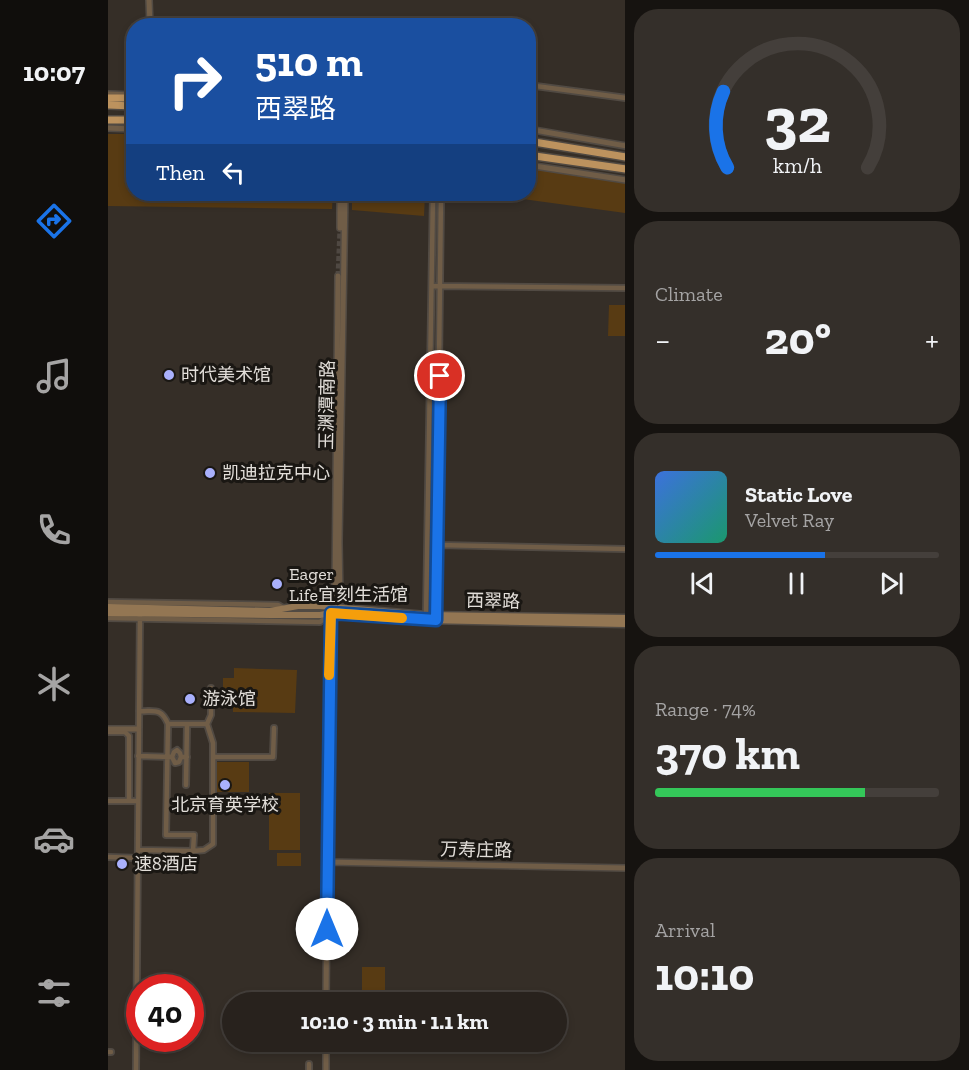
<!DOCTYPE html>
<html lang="en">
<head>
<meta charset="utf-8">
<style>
  body { margin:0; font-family:"Zilla Slab","Noto Sans SC",serif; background:#342f2a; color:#f1f3f6; height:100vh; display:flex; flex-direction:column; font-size:22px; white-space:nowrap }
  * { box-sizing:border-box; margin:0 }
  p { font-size:20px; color:#a5a4a4 }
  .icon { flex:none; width:33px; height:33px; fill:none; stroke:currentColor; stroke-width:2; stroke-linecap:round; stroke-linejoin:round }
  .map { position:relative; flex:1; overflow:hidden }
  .panel { display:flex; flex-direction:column; gap:9px; padding:9px; background:#161310; width:344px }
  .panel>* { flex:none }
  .guide { position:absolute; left:18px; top:18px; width:410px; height:183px; border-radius:24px; box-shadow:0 3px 9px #0003,0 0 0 2px #443f3b; background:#1a4fa0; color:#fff; overflow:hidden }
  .speed { position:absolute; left:18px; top:974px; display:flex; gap:12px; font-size:30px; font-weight:700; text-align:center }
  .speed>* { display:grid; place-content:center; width:78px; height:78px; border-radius:50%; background:#28221d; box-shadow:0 3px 9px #0003,0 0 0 2px #443f3b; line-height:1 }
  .speed .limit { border:9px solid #d22; background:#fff; color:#111 }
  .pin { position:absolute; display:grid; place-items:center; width:51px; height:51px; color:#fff; margin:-26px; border:3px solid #fff; border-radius:50%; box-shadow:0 2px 6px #0007 }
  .me { position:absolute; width:66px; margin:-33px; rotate:0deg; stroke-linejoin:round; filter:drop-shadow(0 0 4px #0008) }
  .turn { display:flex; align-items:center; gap:21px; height:126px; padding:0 30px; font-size:27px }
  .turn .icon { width:78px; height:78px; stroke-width:2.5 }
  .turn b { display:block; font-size:42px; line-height:51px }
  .then { display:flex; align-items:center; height:57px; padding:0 30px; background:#0003; gap:12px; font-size:22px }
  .big { font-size:45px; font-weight:700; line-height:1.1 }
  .panel .widget { flex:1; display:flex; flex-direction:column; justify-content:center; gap:9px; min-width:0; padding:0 21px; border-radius:24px; background:#342f2a }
  .panel .dial { align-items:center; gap:0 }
  .dial svg { height:156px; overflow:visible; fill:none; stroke:#443f3b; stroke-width:7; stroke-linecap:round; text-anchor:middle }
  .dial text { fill:#f1f3f6; stroke:none }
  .song { display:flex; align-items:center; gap:18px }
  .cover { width:72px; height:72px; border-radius:9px; background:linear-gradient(135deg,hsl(220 70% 55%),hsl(160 70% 35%)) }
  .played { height:6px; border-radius:3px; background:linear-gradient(90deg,#1a73e8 60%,#443f3b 60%) }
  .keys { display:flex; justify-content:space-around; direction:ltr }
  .heat { display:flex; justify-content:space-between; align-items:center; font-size:33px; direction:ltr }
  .charge { height:9px; border-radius:4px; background:linear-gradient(90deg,#34c759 74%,#443f3b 0) }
  .trip { position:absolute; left:114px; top:992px; width:345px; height:60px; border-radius:30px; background:#28221d; box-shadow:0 3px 9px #0003,0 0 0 2px #443f3b; font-weight:700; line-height:60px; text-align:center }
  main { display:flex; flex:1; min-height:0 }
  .dock { display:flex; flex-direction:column; width:108px; justify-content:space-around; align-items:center; background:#100e0c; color:#a5a4a4 }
  .dock .icon { width:42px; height:42px }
  .dock .current { color:#1a73e8 }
  .dock b { font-size:27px; color:#f1f3f6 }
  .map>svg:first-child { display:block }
  .green { fill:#583b13 }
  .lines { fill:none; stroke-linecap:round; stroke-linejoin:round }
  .tertiary-tunnel { stroke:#4f4842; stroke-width:5; stroke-dasharray:5 2.5; stroke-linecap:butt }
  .minor-casing { stroke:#514a43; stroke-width:8 }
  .tertiary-casing { stroke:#514a43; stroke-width:8 }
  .secondary-casing { stroke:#514a43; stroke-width:9 }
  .trunk-casing { stroke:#514a43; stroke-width:10 }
  .minor { stroke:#705d47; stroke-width:4.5 }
  .tertiary { stroke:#705d47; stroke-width:5 }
  .secondary { stroke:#937653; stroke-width:6 }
  .trunk { stroke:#bc925e; stroke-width:7 }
  .route-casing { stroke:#114b97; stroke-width:15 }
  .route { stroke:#1a73e8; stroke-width:10 }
  .slow { stroke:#f59e0b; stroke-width:10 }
  .poi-dot { fill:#a9b0fc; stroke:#1a1713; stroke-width:2 }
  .labels { text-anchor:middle; stroke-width:6; stroke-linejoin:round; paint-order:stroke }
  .poi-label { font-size:18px; fill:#e2ded9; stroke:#1a1713; text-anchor:start }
  .street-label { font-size:18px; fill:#e2ded9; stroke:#1a1713 }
</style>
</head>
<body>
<main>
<nav class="dock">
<b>10:07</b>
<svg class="icon current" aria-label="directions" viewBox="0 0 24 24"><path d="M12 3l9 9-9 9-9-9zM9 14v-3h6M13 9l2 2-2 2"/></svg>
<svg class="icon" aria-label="music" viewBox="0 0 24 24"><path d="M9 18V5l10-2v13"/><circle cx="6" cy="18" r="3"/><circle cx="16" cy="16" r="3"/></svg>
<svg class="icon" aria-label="phone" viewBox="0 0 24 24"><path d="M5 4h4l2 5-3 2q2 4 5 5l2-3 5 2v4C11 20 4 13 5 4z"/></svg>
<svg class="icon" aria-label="climate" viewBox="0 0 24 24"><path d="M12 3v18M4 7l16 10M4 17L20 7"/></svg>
<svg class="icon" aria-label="car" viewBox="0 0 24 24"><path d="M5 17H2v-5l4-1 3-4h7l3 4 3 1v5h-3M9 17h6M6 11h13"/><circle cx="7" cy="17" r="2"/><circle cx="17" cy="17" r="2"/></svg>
<svg class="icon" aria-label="filters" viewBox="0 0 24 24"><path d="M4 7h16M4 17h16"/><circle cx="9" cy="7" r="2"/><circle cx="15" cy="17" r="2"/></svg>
</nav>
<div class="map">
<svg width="518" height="1070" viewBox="0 0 518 1070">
  <rect width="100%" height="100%" fill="#352e27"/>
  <!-- green -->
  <path class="green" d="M0,134H25L26,194H225L224,209L0,206Z
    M420,168L517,183V213L379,194H420Z
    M244,194H317L316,216L244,210Z
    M501,305H517V336H500Z
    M126,668L189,670L187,713L125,712V699H115V678H126Z
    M106,762H141V792H106Z
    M161,793H192V850H161Z
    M169,853H193V866H169Z
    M254,967H277V1002H254Z"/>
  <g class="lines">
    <!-- tertiary-tunnel -->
    <path class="tertiary-tunnel" d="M230,276L232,228"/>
    <defs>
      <path id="minor" d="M420,85L518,98
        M325,286L518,288
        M330,545L518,549
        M0,602L170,605L175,608
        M318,617L325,194
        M0,618L212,622L222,614
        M328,618L333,194
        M31,711C46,712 53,707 60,724
        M99,724H60L58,835H86L85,851L96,850L105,844V743L99,724L103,715V688
        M0,732H17L21,736V801H29
        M30,756L64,757
        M64,757L66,752L69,750L72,753L73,757H79
        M64,757L67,763L71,762L73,757
        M105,757H165L166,728
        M78,785L79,724
        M0,801H21
        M30,850L85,851
        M0,857L31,858
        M0,1052H3
        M28,1070L32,611
        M201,1070V1064"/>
      <path id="tertiary" d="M41,0L42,26
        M0,94L26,95
        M0,128L26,129
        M420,129L518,146
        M420,165L518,180
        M232,228V194
        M226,610L232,599L231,542L237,194
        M0,729H30
        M219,862L518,868
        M218,1002L221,679L223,608L227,595L230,276
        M218,1070V1041"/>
      <path id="secondary" d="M0,607L162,611L190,606H212L318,615L518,618
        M0,613L163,615H212L223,613L318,620L518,624"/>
      <path id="trunk" d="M0,98H26
        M0,105L26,106
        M0,120H26
        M420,141L518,157
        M420,155L518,169"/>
    </defs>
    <!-- minor casing -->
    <use href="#minor" class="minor-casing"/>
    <!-- tertiary casing -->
    <use href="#tertiary" class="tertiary-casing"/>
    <!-- secondary casing -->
    <use href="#secondary" class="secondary-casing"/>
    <!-- trunk casing -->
    <use href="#trunk" class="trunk-casing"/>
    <!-- minor -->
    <use href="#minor" class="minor"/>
    <!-- tertiary -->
    <use href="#tertiary" class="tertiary"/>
    <!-- secondary -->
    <use href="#secondary" class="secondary"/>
    <!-- trunk -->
    <use href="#trunk" class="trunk"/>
  </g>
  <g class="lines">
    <defs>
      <path id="route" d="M219,929L223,613L328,620L332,376"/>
    </defs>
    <!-- route casing -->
    <use href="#route" class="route-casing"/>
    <!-- route -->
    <use href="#route" class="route"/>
    <!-- slow -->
    <path class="slow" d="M221,675L223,613L294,618"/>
  </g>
  <!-- markers -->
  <g class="poi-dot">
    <circle cx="61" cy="375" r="6"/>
    <circle cx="102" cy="473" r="6"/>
    <circle cx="169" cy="584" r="6"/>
    <circle cx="82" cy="699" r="6"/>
    <circle cx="117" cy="785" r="6"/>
    <circle cx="14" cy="864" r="6"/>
  </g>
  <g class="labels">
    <!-- poi labels -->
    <g class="poi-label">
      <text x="73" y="381">时代美术馆</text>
      <text x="114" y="479">凯迪拉克中心</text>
      <text x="181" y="580">Eager<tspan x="181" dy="21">Life宜刻生活馆</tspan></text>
      <text x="94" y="705">游泳馆</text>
      <text x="117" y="811" text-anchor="middle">北京育英学校</text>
      <text x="26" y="870">速8酒店</text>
    </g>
    <!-- street labels -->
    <g class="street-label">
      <text transform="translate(219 405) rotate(-89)" y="6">玉渊潭南路</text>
      <text transform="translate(385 601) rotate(1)" y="6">西翠路</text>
      <text transform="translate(368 850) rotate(1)" y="6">万寿庄路</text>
    </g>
  </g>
</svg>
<div class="speed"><div class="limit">40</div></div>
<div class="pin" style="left:332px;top:376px;background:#d93025"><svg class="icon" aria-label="arrive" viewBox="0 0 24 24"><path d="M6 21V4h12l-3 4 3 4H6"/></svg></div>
<svg class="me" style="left:219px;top:929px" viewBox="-20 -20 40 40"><circle r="19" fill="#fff"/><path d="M0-13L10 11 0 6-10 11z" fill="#1a73e8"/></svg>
<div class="trip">10:10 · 3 min · 1.1 km</div>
<div class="guide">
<div class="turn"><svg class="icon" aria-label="right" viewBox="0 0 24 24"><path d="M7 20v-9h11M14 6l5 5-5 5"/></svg><div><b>510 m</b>西翠路</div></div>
<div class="then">Then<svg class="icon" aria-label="left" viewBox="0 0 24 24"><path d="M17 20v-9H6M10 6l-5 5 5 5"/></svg></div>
</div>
</div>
<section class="panel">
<div class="widget dial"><svg viewBox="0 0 100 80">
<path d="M14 69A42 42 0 1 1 86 69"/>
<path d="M14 69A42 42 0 0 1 12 30" stroke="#1a73e8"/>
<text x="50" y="56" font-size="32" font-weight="700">32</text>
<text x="50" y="72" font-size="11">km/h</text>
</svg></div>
<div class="widget"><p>Climate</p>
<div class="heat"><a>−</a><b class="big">20°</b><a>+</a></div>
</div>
<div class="widget">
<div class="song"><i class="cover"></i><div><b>Static Love</b><p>Velvet Ray</p></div></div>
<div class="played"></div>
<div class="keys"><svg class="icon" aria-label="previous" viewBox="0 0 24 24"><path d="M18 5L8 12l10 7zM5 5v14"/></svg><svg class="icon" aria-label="pause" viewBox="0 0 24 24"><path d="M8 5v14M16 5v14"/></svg><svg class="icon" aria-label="next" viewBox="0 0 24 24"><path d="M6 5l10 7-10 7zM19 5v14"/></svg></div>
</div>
<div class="widget"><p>Range · 74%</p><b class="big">370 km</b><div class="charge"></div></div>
<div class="widget"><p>Arrival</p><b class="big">10:10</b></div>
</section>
</main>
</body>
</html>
